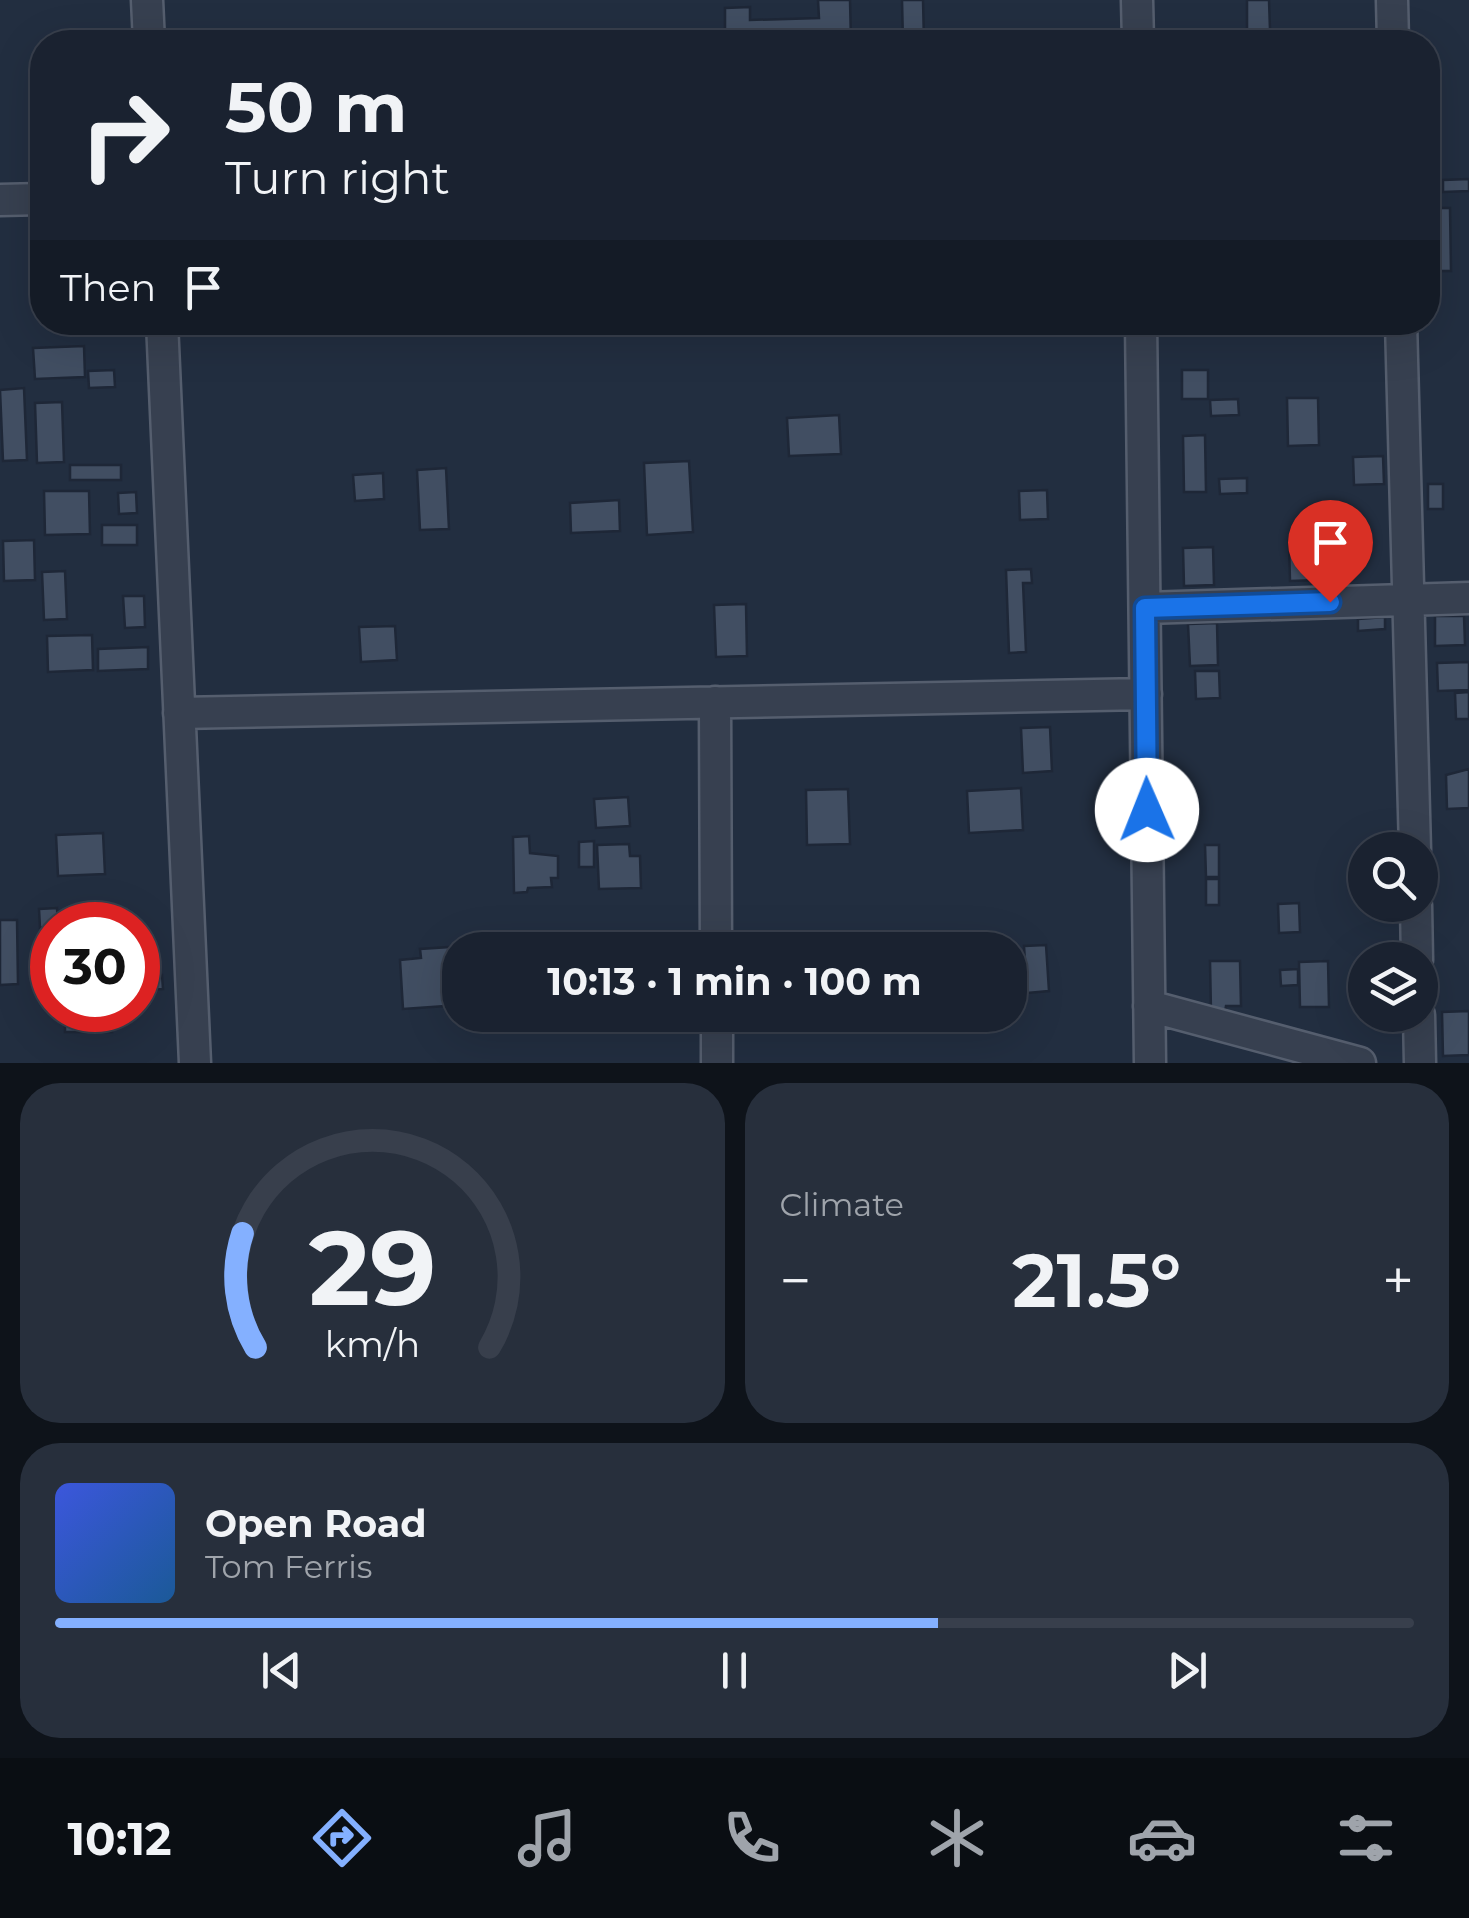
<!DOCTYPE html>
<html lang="en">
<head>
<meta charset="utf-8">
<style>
  body { margin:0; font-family:Montserrat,sans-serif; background:#272f3c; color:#f1f3f6; height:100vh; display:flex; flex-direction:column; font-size:38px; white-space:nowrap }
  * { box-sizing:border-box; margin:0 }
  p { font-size:32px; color:#9fa4ab }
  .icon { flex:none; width:55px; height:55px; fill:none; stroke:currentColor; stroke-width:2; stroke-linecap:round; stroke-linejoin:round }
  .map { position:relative; height:1063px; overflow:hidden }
  .sheet { display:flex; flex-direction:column; gap:20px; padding:20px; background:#0e131a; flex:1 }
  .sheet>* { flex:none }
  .banner { position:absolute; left:30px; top:30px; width:1410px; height:305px; border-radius:40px; box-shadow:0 10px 40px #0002,0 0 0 2px #383f4c; background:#1a2230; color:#f1f3f6; overflow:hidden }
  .tools { position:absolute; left:1348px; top:832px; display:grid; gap:20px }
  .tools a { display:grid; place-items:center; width:90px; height:90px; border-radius:50%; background:#1a2230; box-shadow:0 10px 40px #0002,0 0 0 2px #383f4c; font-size:50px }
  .speed { position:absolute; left:30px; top:902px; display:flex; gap:20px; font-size:50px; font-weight:700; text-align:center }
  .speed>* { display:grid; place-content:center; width:130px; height:130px; border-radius:50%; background:#1a2230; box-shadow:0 10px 40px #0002,0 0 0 2px #383f4c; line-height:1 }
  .speed .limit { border:15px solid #d22; background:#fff; color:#111 }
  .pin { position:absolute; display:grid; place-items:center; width:85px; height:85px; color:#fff; margin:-102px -42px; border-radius:50% 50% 50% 0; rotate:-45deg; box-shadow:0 0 10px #0007 }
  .pin .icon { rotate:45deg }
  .me { position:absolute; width:110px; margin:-55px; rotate:359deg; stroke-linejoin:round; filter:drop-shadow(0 0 8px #0008) }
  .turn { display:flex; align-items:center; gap:35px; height:210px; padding:0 30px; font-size:45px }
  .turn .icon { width:130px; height:130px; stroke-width:2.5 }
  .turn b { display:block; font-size:70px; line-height:85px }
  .then { display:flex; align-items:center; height:95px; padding:0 30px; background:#0003; gap:20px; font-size:38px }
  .big { font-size:75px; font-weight:700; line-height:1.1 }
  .sheet .card { flex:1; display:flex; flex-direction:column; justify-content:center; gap:15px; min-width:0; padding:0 35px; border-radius:40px; background:#272f3c }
  .sheet .dial { align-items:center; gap:0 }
  .dial svg { height:260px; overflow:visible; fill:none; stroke:#383f4c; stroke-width:7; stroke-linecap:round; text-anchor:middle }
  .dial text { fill:#f1f3f6; stroke:none }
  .song { display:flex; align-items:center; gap:30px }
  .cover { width:120px; height:120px; border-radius:15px; background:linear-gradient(135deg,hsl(230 70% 55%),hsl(210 70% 35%)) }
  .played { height:10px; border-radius:5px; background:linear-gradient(90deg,#84b0ff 65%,#383f4c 65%) }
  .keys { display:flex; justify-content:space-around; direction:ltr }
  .heat { display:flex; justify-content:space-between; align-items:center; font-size:55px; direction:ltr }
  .sheet .tiles { flex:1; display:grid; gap:20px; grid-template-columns:1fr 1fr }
  .card:last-child { grid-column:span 2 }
  .trip { position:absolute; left:442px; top:932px; width:585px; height:100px; border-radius:40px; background:#1a2230; box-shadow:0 10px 40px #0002,0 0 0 2px #383f4c; font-weight:700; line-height:100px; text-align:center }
  .tabs { display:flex; height:160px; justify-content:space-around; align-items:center; background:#0a0e13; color:#9fa4ab }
  .tabs .icon { width:70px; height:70px }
  .tabs .active { color:#84b0ff }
  .tabs b { font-size:45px; color:#f1f3f6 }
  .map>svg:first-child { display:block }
  .building { fill:#414e62; stroke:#1e2737; stroke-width:2.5 }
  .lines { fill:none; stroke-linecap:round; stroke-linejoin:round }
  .street-casing { stroke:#555e6e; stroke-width:35 }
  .street { stroke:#374050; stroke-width:30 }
  .route-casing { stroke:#114b97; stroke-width:25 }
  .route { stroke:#1a73e8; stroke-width:18 }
</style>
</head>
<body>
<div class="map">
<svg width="1469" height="1063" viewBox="0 0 1469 1063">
  <rect width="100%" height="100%" fill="#222e40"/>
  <!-- building -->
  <path class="building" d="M818,0H850L851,42H725V8L750,7V20L819,18Z
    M902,0H923L924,42H903Z
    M1247,0H1269L1270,30H1247Z
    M1469,179V191L1443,192V180Z
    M1428,208H1450L1451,271H1428Z
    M84,346L85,377L35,379L33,348Z
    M114,370L115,387L89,388L88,371Z
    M1182,370H1208V399H1182Z
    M24,388L27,460L3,461L0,390Z
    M1287,398H1318L1319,445L1288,446Z
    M1238,399L1239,415L1211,416L1210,400Z
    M62,402L64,462L37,463L35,403Z
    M839,415L841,454L789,456L787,418Z
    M1205,435L1206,492H1184L1183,436Z
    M1383,456L1384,484L1354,485L1353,457Z
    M689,461L693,532L647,535L644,463Z
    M70,465H121V480H70Z
    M446,468L449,529L420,530L417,470Z
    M383,473L384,499L355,501L353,475Z
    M1247,478V493L1220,494L1219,479Z
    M1428,484H1443V509H1428Z
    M1047,490L1048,519L1020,520L1019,491Z
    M44,491H89L90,534L45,535Z
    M136,492L137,513L119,514L118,493Z
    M619,500L620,531L571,533L570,503Z
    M102,525H137V545H102Z
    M34,540L35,580L4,581L3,541Z
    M1318,540L1319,580L1290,581L1289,541Z
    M1213,547L1214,585L1184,586L1183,548Z
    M1031,569L1032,583H1023L1026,652L1009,653L1006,570Z
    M65,571L67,619L44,620L42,572Z
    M123,596H144L145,627L125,628Z
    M746,604L747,656L716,657L714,605Z
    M1435,616H1464L1465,645L1435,646Z
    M1385,617V629L1358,631V619Z
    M1217,623L1218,665L1190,666L1188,624Z
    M395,626L397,660L361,662L359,627Z
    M92,635L93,670L48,672L47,636Z
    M148,647V669L98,671V649Z
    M1469,662V690L1438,691L1437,663Z
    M1195,671H1219L1220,698L1196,699Z
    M1469,692V719H1456L1455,693Z
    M1050,727L1052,771L1023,773L1021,728Z
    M1469,769V808L1447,809L1446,775Z
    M1021,788L1023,830L969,833L967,791Z
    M848,789L850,844L807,845L806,790Z
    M628,797L630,826L596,828L594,799Z
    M103,833L105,874L58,876L56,835Z
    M529,836L530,853L558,856V878H551L552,887L528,888L527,892L514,893L513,837Z
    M594,841V867H579V842Z
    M629,844L630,856H640L641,888L599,889L597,845Z
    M1205,845H1219V877H1206Z
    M1206,879H1219V905H1206Z
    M1299,903L1300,932L1279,933L1278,904Z
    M57,908L58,925L40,928L39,909Z
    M120,911L122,925H94L93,913Z
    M90,913L91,925H63L62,915Z
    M0,920H17L18,984L0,985Z
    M493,933L494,943L516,942L517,950H460V1005L403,1009L400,960L421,958L420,949L479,945L478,934Z
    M1046,945L1049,991L1027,993L1024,946Z
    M1210,961H1240L1241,1006H1226L1225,1012H1211Z
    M1328,961L1329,1007H1300L1299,962Z
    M1298,969V985L1281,986L1280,970Z
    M162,975L163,989L138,990V976Z
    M65,1010H112V1032H65Z
    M1469,1011V1055L1443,1056L1442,1012Z
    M529,1015H566L567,1029L530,1031Z"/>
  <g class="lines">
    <defs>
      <path id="street" d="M147,0L149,42
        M1137,0L1138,42
        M1392,0L1393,42
        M0,200L42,199
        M162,322L195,1063
        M1141,322L1150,1063
        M1401,322L1415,850
        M1145,608L1469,598
        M715,702L716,950
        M179,713L1146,694
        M1416,905L1417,960
        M1149,1006L1360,1063
        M717,1015V1063
        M1419,1015L1420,1063"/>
    </defs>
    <!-- street casing -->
    <use href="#street" class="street-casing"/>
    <!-- street -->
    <use href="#street" class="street"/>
  </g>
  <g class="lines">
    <defs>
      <path id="route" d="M1147,810L1145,608L1330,602"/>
    </defs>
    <!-- route casing -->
    <use href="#route" class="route-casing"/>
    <!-- route -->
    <use href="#route" class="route"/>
  </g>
</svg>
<div class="tools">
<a><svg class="icon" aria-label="search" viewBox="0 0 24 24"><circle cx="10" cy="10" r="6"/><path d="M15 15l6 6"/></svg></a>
<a><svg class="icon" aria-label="layers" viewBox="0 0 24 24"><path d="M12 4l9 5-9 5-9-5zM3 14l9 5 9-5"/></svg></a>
</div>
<div class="speed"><div class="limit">30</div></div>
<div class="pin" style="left:1330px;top:602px;background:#d93025"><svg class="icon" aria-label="arrive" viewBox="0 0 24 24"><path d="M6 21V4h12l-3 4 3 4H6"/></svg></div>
<svg class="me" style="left:1147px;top:810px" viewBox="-20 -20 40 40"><circle r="19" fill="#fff"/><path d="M0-13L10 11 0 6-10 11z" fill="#1a73e8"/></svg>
<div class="trip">10:13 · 1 min · 100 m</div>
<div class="banner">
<div class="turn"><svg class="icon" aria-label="right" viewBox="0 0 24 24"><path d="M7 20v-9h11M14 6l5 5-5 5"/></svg><div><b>50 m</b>Turn right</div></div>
<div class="then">Then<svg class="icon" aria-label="arrive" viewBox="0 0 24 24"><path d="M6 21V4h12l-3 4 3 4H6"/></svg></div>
</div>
</div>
<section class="sheet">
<div class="tiles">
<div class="card dial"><svg viewBox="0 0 100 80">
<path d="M14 69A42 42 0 1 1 86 69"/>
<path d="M14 69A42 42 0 0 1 10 34" stroke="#84b0ff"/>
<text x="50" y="56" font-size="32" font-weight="700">29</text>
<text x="50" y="72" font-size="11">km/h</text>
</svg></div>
<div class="card"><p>Climate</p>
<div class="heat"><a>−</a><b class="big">21.5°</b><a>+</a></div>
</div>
<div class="card">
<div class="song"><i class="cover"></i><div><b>Open Road</b><p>Tom Ferris</p></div></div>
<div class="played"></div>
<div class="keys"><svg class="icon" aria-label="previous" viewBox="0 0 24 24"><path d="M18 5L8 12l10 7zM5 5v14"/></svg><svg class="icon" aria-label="pause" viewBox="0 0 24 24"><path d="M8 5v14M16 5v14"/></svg><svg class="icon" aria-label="next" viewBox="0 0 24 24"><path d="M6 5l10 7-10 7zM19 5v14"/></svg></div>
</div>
</div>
</section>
<nav class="tabs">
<b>10:12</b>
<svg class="icon active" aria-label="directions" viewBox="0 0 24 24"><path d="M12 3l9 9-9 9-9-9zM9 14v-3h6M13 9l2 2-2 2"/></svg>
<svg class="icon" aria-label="music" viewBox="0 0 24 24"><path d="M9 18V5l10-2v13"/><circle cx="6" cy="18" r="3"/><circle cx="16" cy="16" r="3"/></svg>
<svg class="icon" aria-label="phone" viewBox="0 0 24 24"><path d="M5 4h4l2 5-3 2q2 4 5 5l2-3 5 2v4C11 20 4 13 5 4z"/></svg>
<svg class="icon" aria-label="climate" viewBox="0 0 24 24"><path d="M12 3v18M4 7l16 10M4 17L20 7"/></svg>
<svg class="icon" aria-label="car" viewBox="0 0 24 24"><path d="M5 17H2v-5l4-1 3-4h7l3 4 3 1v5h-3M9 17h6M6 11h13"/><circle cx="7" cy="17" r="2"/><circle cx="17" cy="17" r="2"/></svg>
<svg class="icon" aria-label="filters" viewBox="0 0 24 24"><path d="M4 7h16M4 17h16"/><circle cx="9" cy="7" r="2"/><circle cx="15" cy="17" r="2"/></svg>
</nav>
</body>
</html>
